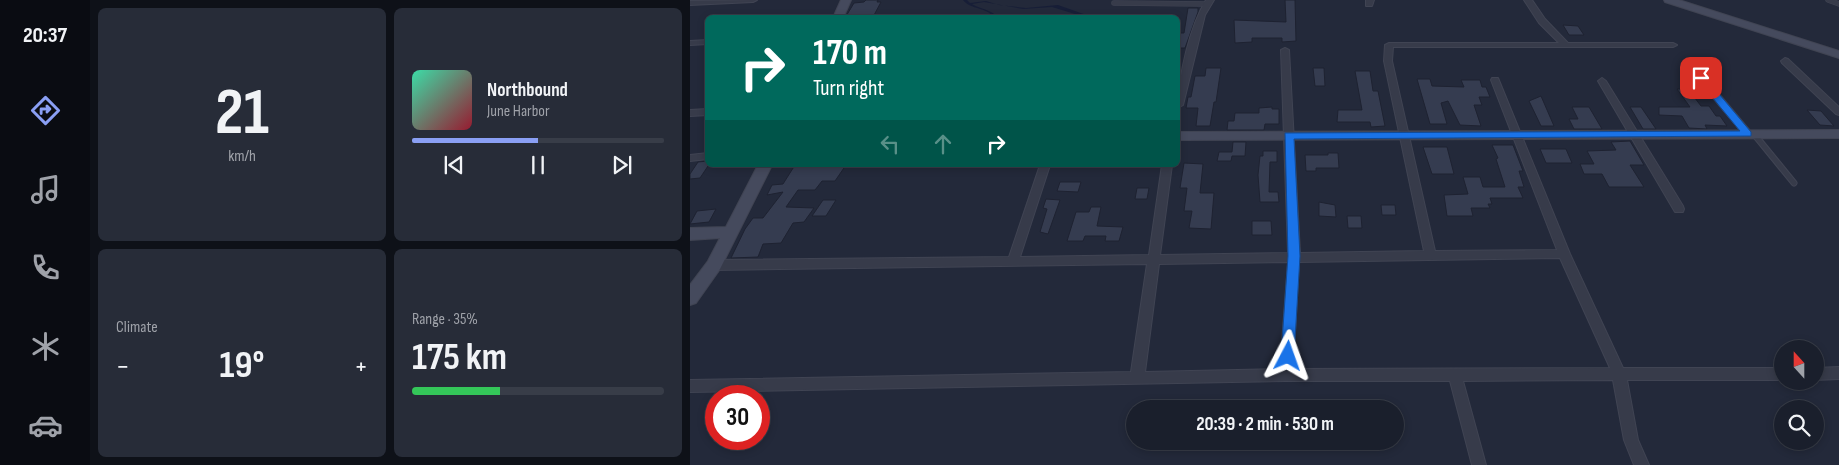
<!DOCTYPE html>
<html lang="en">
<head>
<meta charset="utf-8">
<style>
  body { margin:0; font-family:"Sofia Sans Condensed",sans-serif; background:#272c38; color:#f1f3f6; height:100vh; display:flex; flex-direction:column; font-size:19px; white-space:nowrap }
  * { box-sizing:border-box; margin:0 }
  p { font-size:16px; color:#9fa2a9 }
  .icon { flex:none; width:28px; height:28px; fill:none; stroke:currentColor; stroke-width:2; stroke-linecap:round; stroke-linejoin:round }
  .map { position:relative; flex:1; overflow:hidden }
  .details { display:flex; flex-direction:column; gap:8px; padding:8px; background:#0e1118; width:600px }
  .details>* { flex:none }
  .hud { position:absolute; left:15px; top:15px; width:475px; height:152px; border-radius:8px; box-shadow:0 2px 8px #0003,0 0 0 1px #383d48; background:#00695c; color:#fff; overflow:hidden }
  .needle { width:32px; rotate:339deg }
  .buttons { position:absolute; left:1084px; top:340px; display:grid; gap:10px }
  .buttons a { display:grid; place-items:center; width:50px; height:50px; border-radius:50%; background:#1a1f2c; box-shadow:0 2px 8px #0003,0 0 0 1px #383d48; font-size:25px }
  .speed { position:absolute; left:15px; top:385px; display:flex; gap:10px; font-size:25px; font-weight:700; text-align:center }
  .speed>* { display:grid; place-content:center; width:65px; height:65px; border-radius:50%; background:#1a1f2c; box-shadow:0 2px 8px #0003,0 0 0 1px #383d48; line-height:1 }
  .speed .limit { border:8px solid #d22; background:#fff; color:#111 }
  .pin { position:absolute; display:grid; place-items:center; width:42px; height:42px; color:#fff; margin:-21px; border-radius:10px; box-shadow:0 2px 8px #0006 }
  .me { position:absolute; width:55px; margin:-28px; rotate:4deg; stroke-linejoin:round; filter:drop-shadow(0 0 4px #0008) }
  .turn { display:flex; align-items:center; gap:18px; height:105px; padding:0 25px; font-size:22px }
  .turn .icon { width:65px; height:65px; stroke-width:2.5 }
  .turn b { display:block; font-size:35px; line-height:42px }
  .lanes { display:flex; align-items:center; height:48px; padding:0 25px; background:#0003; justify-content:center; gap:25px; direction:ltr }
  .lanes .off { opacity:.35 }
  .big { font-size:38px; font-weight:700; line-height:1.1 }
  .details .tile { flex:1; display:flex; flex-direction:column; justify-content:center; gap:8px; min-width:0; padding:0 18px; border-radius:8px; background:#272c38 }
  .details .dial { align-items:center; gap:0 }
  .dial b { font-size:65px; line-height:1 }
  .song { display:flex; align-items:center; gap:15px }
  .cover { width:60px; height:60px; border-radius:8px; background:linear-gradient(135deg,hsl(160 70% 55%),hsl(350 70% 35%)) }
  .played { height:5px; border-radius:2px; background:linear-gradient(90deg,#8a9ff4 50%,#383d48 50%) }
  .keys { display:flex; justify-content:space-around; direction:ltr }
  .heat { display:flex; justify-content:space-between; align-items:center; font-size:28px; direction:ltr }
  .charge { height:8px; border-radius:4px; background:linear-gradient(90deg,#34c759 35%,#383d48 0) }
  .details .tiles { flex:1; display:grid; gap:8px; grid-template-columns:repeat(2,1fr) }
  .trip { position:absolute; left:436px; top:400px; width:278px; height:50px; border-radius:25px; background:#1a1f2c; box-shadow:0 2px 8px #0003,0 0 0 1px #383d48; font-weight:700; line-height:50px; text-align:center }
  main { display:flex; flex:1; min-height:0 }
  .menu { display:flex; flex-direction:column; width:90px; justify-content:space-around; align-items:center; background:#0a0c12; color:#9fa2a9 }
  .menu .icon { width:35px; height:35px }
  .menu .active { color:#8a9ff4 }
  .menu b { font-size:22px; color:#f1f3f6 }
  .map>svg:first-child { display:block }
  .water { fill:#171e37 }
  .building { fill:#353c50; stroke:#1e2231 }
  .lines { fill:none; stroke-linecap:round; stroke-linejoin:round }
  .lane-far1-casing { stroke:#404453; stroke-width:5.5 }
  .lane-casing { stroke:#404453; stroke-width:7 }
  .street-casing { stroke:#404453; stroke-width:2 }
  .secondary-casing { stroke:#404453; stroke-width:2 }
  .lane-far1 { stroke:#373b4a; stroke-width:4.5 }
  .lane { stroke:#373b4a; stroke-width:5 }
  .street { fill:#373b4a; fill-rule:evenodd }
  .secondary { fill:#454a5d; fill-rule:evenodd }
  .route { fill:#1a73e8; stroke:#114b97 }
</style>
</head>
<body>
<main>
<nav class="menu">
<b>20:37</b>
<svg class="icon active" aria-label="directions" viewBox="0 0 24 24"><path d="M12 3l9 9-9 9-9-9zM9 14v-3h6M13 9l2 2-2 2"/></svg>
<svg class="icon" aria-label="music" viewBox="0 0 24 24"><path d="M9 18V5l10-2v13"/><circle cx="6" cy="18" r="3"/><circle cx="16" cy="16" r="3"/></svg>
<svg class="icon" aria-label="phone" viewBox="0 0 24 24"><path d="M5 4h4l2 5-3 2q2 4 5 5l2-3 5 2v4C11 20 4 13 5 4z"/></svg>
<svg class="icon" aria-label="climate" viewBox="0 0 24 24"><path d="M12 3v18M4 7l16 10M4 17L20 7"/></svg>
<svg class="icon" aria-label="car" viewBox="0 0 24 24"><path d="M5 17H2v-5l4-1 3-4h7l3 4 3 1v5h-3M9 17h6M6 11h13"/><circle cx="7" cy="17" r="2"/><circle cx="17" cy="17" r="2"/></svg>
</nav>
<section class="details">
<div class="tiles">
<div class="tile dial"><b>21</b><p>km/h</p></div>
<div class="tile">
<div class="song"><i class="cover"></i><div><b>Northbound</b><p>June Harbor</p></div></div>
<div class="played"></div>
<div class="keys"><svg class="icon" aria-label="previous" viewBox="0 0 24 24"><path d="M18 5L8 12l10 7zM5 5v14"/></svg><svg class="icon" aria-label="pause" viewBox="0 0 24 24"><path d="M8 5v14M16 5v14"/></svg><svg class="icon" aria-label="next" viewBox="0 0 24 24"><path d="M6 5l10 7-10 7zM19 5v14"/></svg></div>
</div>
<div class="tile"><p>Climate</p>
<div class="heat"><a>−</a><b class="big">19°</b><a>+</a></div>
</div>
<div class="tile"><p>Range · 35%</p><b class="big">175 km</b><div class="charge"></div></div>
</div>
</section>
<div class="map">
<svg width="1149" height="465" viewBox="0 0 1149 465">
  <rect width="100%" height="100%" fill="#23293a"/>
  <!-- water -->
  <path class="water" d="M273,0H277L280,3L296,1L309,5L336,8L368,5L402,17H395L362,7L333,9L294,2L282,4C290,9 299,9 307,16V17H303C297,7 281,10 273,0Z"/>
  <!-- building -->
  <path class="building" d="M176,0H188L187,2H191L183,17L155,18L164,3L174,2Z
    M595,0H605L606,41L592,42V38H562V42L545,43L544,20L596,22Z
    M498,8H508V12L495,48H488V33H494Z
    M873,25L888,26L894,35H879Z
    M516,68H531L526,102H524L520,126H506L508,108H496L498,97H501L505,76H515Z
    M623,68H634L635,86H625Z
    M665,71H680L683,91H688L695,126L681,127L680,122H647L648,110H672Z
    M727,79H740L742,86L774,87L771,80H790L792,87H796L800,97H789L792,105H784L791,126L770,125L758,101L751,103L757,124H740Z
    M987,89H998L1011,106H1019L1026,116H1030L1037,126L1015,125L1017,129L999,128L992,116L969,115V107H1000Z
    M851,96L864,126H851L839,101Z
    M582,107V109H589V124H575L574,130H537L538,121H544L545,113H569V108Z
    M882,107H899L912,129H884L879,119H888Z
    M940,107H951L966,129H953Z
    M1117,110L1131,111L1144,126L1130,125Z
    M940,141L954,165H940L954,187H919L912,174H894L890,164H904L897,151L926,150L921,142Z
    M543,142H556L555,156H542L541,161H527L529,152H542Z
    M802,145H823L833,171H829L834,187H828L833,198H800L802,204H798L800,208H781L783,216H757L754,195L778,194L773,177H790L793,187H815L806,159L808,158Z
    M733,147H757L764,174H742Z
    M850,149H876L882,163H856Z
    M573,151H587V162H580L579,192H588L589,202H570L568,175L570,156H573Z
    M638,153H648L649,168H626V171H616L615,155H638Z
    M18,161V166L10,178L0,179V174L8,162Z
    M494,163L513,164L510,193H524L521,229L499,228L502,211H494L497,188H490Z
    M105,165H156L145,181H132L125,190H108L96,207L124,208L114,222L103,223L91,243L73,244L68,257L41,258L55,229L63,218H73L93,192L77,195L82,185L93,184Z
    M370,182H391L388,192L367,191Z
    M447,188H459L457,199H445Z
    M356,199L370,200L358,234L350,232L357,209L353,208Z
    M133,200H146L136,216H122Z
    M629,202L645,205L646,217L629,216Z
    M691,205H705L706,215H692Z
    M401,207H411L407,226L433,227L429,241H415L416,236H395L393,241H377L386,212H399Z
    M26,209L19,222L0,224L7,211Z
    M657,216H671L672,228H658Z
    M562,221H581L582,235H562Z"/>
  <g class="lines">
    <defs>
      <path id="lane-far1" d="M1138,0L1149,4
        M424,3L517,4"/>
      <path id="lane" d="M1064,134L1104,183"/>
      <path id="street" d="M67,0L63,2L0,5V1Z
        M516,0H524L515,15L493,105L488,108C488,77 500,26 516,0Z
        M676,0H684L682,6H676Z
        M834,0H842L855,19L878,43H983L987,45L983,47H703L702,61L745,251L867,250L801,80L802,78H808L880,254L933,368H1092V380H937L948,440L959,465H944L934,440L923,380L773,381L796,465H782L760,381H596L0,392V380L441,372L457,264L24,270L20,268L18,265L20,262L24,260L319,257L350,165H360L330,257L459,255L472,165H482L470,255L598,253L591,50L595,48L599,50L610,253L734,251L694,61L695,45L699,43H869L849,23ZM870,258L920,368L603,369L609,262ZM598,262L590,369L455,372L469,264Z
        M18,40V44L0,45V41Z
        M1095,58L1098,59L1149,107V115L1146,114L1092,63L1091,61Z
        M1011,75L1014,76L1061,132L1063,134L1061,136H1055L1008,80V76Z
        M912,78L916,81L993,206L994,209L993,212H985L908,81Z
        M18,109V115L0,116V110Z
        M18,153V159L0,161V155Z
        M1149,367V379L1125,380V368Z"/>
      <path id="secondary" d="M151,0H161L153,18H143Z
        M974,0H989L1149,51V58L975,2Z
        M1149,130V138L488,140V132Z
        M68,165H82L30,269L6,303L0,305V285L18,261L30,238L0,240V228L36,227Z"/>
    </defs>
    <!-- lane-far1 casing -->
    <use href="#lane-far1" class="lane-far1-casing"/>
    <!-- lane casing -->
    <use href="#lane" class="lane-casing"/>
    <!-- street casing -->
    <use href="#street" class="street-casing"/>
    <!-- secondary casing -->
    <use href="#secondary" class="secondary-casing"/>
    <!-- lane-far1 -->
    <use href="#lane-far1" class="lane-far1"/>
    <!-- lane -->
    <use href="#lane" class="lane"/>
    <!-- street -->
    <use href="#street" class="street"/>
    <!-- secondary -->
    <use href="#secondary" class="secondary"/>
  </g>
  <!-- route -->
  <path class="route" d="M1008,76H1014L1061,132V136L604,139L610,256L604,356L602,360L598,361L593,360L591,356L598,256L595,133L1050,131L1008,80Z"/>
</svg>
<div class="buttons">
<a><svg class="needle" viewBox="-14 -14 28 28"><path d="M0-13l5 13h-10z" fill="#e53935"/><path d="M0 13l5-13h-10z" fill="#9fa2a9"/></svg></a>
<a><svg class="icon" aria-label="search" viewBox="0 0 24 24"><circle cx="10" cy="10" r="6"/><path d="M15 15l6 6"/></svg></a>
</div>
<div class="speed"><div class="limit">30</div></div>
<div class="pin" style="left:1011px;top:78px;background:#d93025"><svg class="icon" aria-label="arrive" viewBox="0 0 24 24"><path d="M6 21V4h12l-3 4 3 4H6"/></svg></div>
<svg class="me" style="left:598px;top:356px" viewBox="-20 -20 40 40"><path d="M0-17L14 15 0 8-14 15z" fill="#1a73e8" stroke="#fff" stroke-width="4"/></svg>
<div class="trip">20:39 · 2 min · 530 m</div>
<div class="hud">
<div class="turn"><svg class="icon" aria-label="right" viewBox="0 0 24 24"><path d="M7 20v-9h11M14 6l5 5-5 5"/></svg><div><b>170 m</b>Turn right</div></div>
<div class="lanes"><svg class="icon off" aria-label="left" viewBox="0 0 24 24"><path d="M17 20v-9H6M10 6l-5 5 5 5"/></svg><svg class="icon off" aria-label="ahead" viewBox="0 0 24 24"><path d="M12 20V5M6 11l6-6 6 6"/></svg><svg class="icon" aria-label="right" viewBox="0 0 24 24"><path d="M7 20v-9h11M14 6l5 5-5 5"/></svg></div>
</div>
</div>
</main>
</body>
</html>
